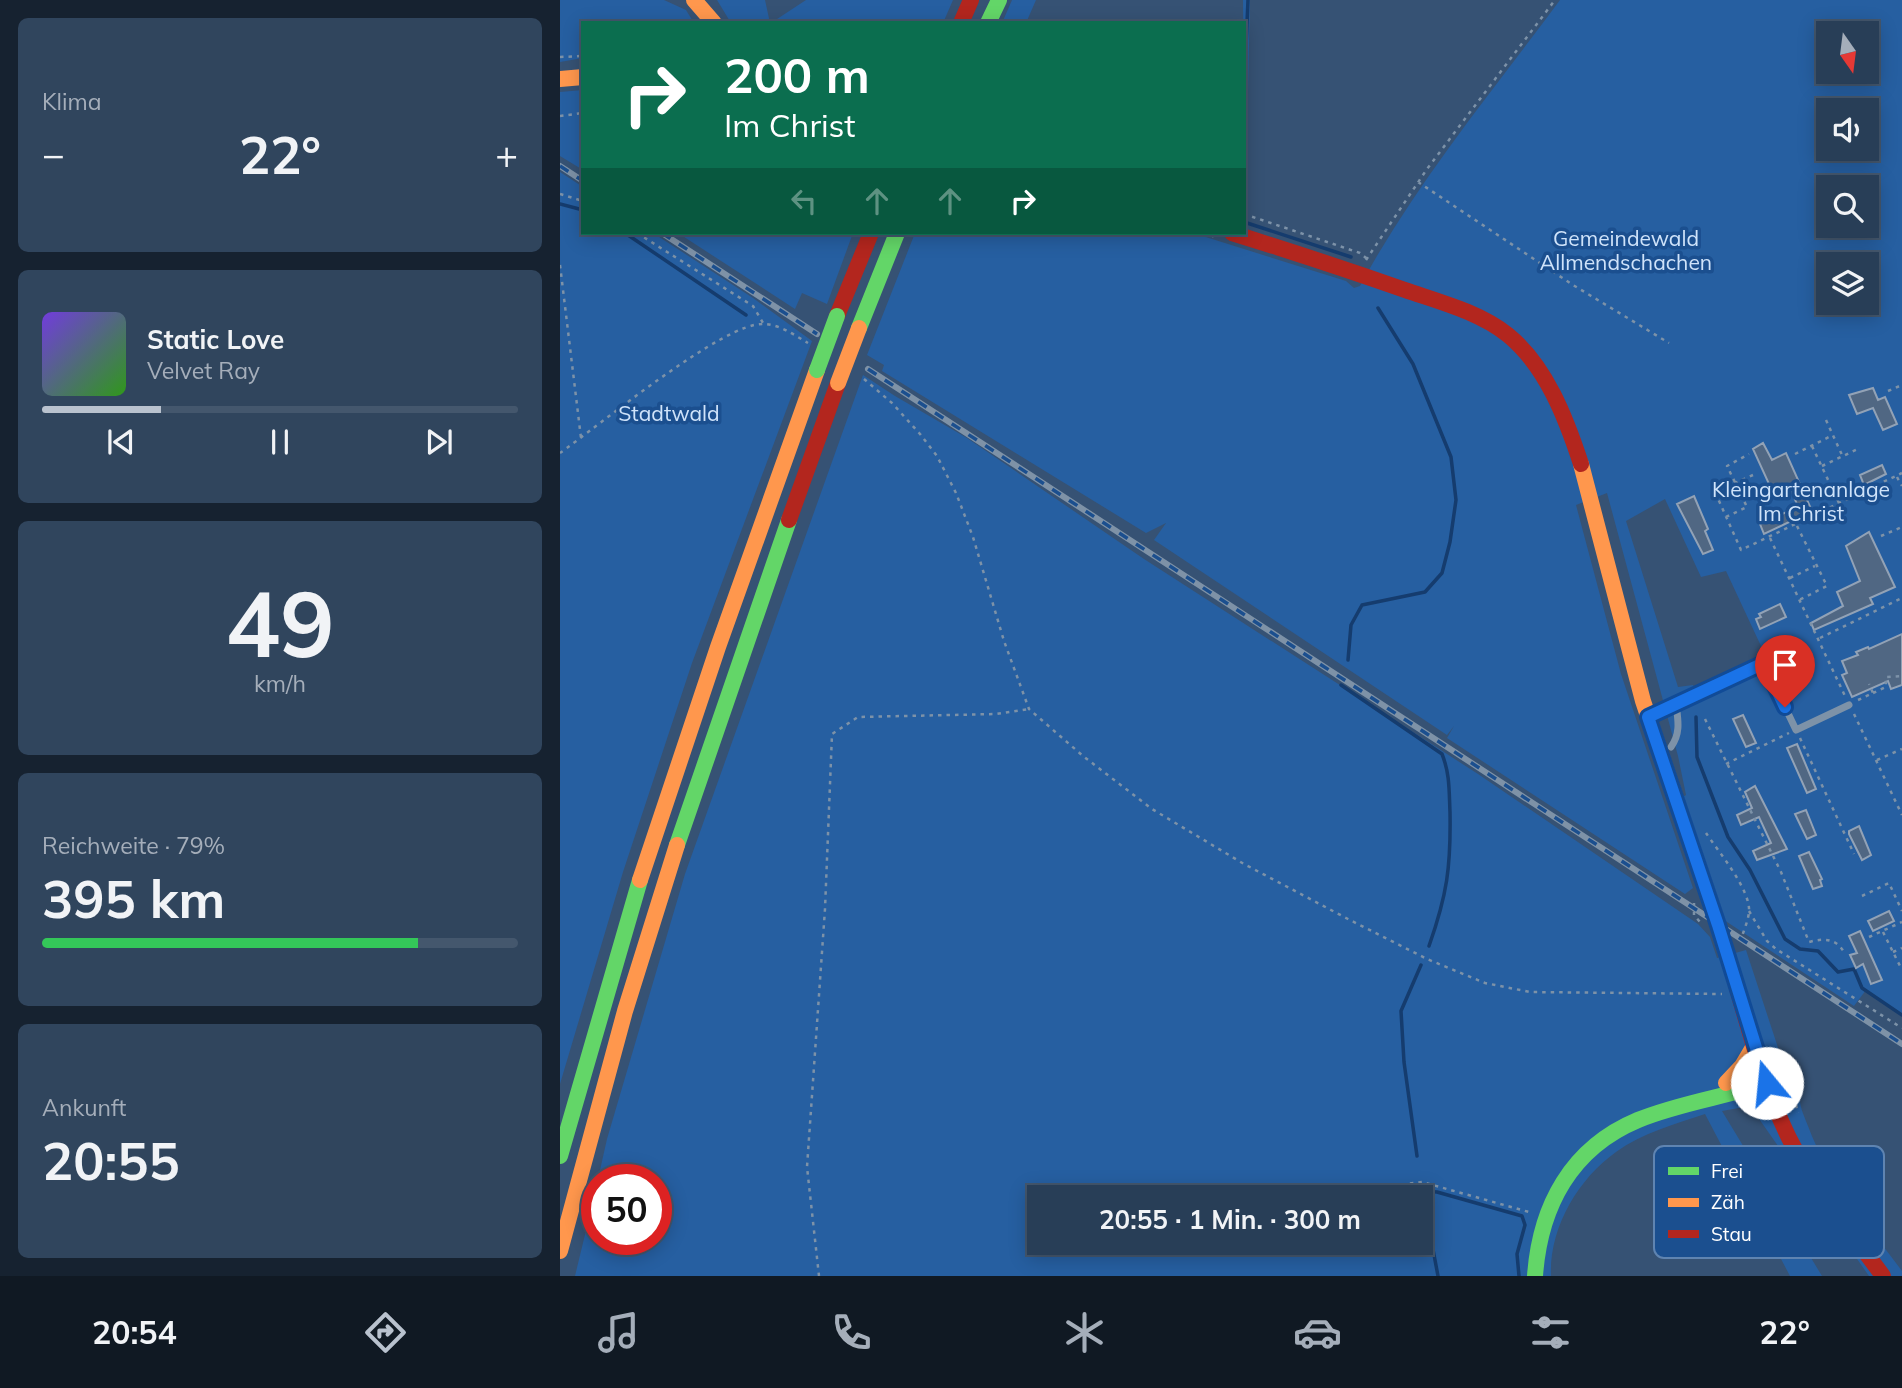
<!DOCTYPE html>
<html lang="de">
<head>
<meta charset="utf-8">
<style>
  body { margin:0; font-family:Mulish,sans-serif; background:#30455d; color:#f1f3f6; height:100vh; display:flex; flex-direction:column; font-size:26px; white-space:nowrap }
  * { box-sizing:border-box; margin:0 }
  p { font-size:23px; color:#a5aeba }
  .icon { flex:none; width:38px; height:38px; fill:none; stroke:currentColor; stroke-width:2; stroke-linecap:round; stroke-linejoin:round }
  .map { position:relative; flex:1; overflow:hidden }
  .details { display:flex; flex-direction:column; gap:18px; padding:18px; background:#162230; width:560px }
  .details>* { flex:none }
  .guide { position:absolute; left:21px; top:21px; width:665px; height:214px; border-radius:0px; box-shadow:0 4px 18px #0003,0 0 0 2px #44576d; background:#0b6e4f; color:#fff; overflow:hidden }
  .needle { width:46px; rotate:166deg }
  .buttons { position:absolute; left:1256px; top:21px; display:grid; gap:14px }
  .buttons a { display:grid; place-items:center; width:63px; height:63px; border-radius:0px; background:#283e57; box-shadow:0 4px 18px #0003,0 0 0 2px #44576d; font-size:35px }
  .speed { position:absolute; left:21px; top:1164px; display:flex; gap:14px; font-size:35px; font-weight:700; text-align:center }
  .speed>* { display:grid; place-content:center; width:91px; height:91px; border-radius:50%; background:#283e57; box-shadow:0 4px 18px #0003,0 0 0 2px #44576d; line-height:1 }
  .speed .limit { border:10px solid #d22; background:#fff; color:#111 }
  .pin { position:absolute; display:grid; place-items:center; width:60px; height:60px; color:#fff; margin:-72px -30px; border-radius:50% 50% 50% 0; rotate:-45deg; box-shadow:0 0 7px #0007 }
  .pin .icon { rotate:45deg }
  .me { position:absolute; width:77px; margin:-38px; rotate:343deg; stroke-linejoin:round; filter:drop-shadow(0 0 5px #0008) }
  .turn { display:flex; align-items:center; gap:24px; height:147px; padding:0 28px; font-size:32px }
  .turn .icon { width:91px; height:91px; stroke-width:2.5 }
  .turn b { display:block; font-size:49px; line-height:60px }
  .lanes { display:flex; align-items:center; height:66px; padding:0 28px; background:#0003; justify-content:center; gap:35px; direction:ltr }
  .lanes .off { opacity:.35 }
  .big { font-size:52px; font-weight:700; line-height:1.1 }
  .details .card { flex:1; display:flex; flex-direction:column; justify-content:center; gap:10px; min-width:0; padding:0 24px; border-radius:10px; background:#30455d }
  .details .dial { align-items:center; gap:0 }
  .dial b { font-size:91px; line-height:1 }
  .song { display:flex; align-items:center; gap:21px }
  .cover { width:84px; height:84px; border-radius:10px; background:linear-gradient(135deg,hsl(260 70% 55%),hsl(110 70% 35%)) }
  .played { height:7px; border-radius:4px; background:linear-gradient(90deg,#b9c2ce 25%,#44576d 25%) }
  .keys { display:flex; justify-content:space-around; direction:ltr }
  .heat { display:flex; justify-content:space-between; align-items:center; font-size:38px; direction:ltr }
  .charge { height:10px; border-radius:5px; background:linear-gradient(90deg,#34c759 79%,#44576d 0) }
  .trip { position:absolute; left:467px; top:1185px; width:406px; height:70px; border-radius:0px; background:#283e57; box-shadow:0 4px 18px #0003,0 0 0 2px #44576d; font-weight:700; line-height:70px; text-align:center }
  .menu { display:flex; height:112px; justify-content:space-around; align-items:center; background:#101923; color:#a5aeba }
  .menu .icon { width:49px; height:49px }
  .menu .on { color:#b9c2ce }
  .menu b { font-size:32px; color:#f1f3f6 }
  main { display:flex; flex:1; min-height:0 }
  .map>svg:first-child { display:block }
  .green { fill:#265fa1; fill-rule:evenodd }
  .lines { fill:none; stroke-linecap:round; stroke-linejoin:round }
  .stream { stroke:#153c6e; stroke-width:3.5 }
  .building { fill:#506783; stroke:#92a2b6; stroke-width:2 }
  .path { stroke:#7d92a8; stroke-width:2.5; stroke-dasharray:3.5 5; stroke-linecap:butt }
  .lane { stroke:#7d92a8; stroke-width:7 }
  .fast { stroke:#63d668; stroke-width:16 }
  .slow { stroke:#ff974d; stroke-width:16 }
  .jam { stroke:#b3261e; stroke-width:16 }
  .rail-casing { stroke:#7e92a7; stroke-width:6 }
  .rail { stroke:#1b4f8f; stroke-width:3.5; stroke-dasharray:10; stroke-linecap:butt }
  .fast-bridge { stroke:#63d668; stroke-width:16 }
  .slow-bridge { stroke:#ff974d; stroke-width:16 }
  .route-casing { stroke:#114b97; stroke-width:18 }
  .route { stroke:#1a73e8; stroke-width:12 }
  .labels { text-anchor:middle; stroke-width:7; stroke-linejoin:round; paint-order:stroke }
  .park-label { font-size:21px; fill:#cfe3fa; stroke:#1b4f8f }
  .key { fill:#1b4f8f; stroke:#5f84b1; stroke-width:2 }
  .key-label { font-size:19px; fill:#fff }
</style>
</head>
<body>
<main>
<section class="details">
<div class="card"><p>Klima</p>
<div class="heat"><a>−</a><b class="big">22°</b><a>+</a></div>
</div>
<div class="card">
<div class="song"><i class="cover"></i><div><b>Static Love</b><p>Velvet Ray</p></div></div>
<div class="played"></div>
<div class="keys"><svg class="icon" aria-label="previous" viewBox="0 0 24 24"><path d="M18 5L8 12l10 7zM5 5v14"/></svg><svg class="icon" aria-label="pause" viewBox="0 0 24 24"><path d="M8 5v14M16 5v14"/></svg><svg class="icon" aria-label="next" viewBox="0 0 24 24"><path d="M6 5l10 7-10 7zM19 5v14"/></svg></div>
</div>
<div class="card dial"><b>49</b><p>km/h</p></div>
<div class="card"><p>Reichweite · 79%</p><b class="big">395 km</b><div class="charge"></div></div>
<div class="card"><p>Ankunft</p><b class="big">20:55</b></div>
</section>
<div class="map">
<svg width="1342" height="1276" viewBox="0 0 1342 1276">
  <rect width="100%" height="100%" fill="#365274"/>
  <!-- green -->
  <path class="green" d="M0,0H104L126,10L134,23H23V58L0,62Z
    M157,0H205L210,23H171Z
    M246,0H393L383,23H211Z
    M452,0H476L466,23H442Z
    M683,0H690L688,93L684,110Z
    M1000,0H1342V1014L1306,990L1294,1006L1164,920L1121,798L1126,795L1118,756L1047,493L1016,505L1061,674L1133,888L1125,894L887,738L894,726L887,735L594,540L606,523L586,533L322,371L324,365L307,355L355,233H633L786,281L794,288L800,286C855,184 931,93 1000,0ZM1269,33H1307V72H1269ZM1269,110H1307V149H1269ZM1269,187H1307V226H1269ZM1269,264H1307V303H1269ZM1105,499L1141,577L1166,571L1208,661L1123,701L1121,695L1134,688L1133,685L1118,687L1066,521Z
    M23,90V170L0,156V92Z
    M0,172L23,187V233H93L193,298L252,341L132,663L63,872L0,1084Z
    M118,233H293L267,304L242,293L235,309Z
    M303,375L335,396L407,438L584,559L918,774L1138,924L1150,937L1157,958L1186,950L1223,1063C1247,1073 1242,1078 1240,1100C1240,1108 1245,1118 1248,1126C1267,1179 1309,1226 1342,1271V1276H1309L1190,1106L1162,1111L1262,1276H1230L1145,1114C1115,1124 1082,1133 1056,1152C1018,1179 989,1228 991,1276H15L37,1185V1239H96V1180L38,1179L47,1139L125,874ZM480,1197H861V1242H480Z"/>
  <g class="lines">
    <!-- stream -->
    <path class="stream" d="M684,92L688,0
      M0,204L23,210
      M684,222L791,257
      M65,233L186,315
      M788,660L791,625L802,605L865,592L882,573L890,542L896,500L891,457L853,364L818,308
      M781,685L882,754C890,774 889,791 890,812C891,867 887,895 869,946
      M1136,717L1137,757L1168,837L1190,870L1225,939L1240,949L1258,951L1278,972L1294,969L1302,988L1342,1015
      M857,1156L844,1062L841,1011L861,965
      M861,1186L862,1191L877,1192L962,1216L965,1225L957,1254L959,1276
      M862,1191L878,1276"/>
  </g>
  <!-- building -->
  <path class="building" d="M1313,388L1318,400L1325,397L1337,424L1323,430L1313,408L1297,414L1289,395Z
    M1203,443L1212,460L1226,453L1252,511L1204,534L1200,524L1238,507L1230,487L1214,495L1193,449Z
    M1322,465L1326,474L1304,485L1300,475Z
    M1134,496L1148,529L1145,531L1153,550L1143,554L1117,504Z
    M1309,532L1335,587L1310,598L1313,604L1254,630L1251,623L1283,606L1277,592L1300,581L1286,546Z
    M1220,604L1226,617L1200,629L1196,619L1201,617L1199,614Z
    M1342,634V685L1331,689L1328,681L1292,697L1282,675L1287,673L1282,661L1298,655L1296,652L1308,647L1309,649Z
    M1183,715L1196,743L1186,747L1173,719Z
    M1237,744L1256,789L1247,793L1227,748Z
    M1195,786L1227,849L1197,860L1193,851L1211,843L1199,817L1181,825L1177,815L1192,808L1185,792Z
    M1246,810L1256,835L1247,839L1235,814Z
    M1299,826L1311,855L1302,860L1289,834V831Z
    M1249,852L1262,879L1260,880L1262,886L1253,889L1239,856Z
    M1329,911L1334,921L1313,931L1308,921Z
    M1300,931L1322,980L1311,984L1303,964L1296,968L1290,955L1297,953L1289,936Z"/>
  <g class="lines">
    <!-- path -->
    <path class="path" d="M0,57L23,56
      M0,116L23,113
      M858,182L1013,285L1109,343
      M0,194L23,201
      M684,214L800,253L806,258
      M77,233L193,306L203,323
      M642,233L656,237
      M806,260L867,169L995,0
      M0,265L21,438
      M304,379L332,403L360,434L377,456L396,493L413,537L444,641L469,709L523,756L592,809L684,864L788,919L867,959L925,983L970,992L1162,994
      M1328,391L1342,385
      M1266,420L1282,455
      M1252,446L1279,503
      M0,453C37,427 165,321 204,324C221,325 234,335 248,343
      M1235,454L1273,435
      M1262,466L1300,448
      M1193,475L1155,492L1181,550L1342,473
      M1337,477L1342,486
      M1166,517L1187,507L1167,466L1189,454
      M1237,526L1267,586L1239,600
      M1321,536L1342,527
      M1210,538L1285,696
      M1230,578L1255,566
      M1260,638L1342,598
      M1313,693L1326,687V677L1342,676
      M1298,700L1313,693L1309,684
      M1294,714L1342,815
      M1145,719L1221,872L1249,942C1264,938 1277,938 1285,954
      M1240,738L1294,854
      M1317,760L1342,749
      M1166,764L1229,733
      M1146,833C1158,851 1191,890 1189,912C1188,921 1184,930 1181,939
      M1302,896L1329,883L1342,911
      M1134,903V915L1140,922
      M1189,911L1207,941L1216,949L1342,1028
      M1323,932L1342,970
      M1309,937L1342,922
      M1333,952L1342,948
      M1220,1069C1242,1077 1232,1096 1238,1113
      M774,1193L862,1182L969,1212
      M259,1276L247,1167L265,909L272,734L298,717L436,714L469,709"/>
    <!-- lane -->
    <path class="lane" d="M1090,716L1204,663L1236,730L1289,705
      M1111,747C1121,733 1118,720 1116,704"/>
    <!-- fast -->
    <path class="fast" d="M428,23L439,0
      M299,328L337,233
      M117,845L229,520
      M0,1156L80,880
      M975,1276C980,1206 1011,1148 1078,1120C1119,1103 1165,1097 1207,1083"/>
    <!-- slow -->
    <path class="slow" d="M134,0L154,23
      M0,79L23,77
      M1021,464L1083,701L1158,924
      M80,880L158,647L257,370
      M1166,1083L1182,1066L1195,1044
      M0,1251L65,1011L117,845"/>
    <!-- jam -->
    <path class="jam" d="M401,23L411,0
      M672,233C730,251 788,270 845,290C880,302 919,312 948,335C986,366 1006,418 1021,464
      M277,316L311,233
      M229,520L278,383
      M1158,924C1181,995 1196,1071 1229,1138C1254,1188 1290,1231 1323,1276"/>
    <defs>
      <path id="rail" d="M0,166L23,181
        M102,233L257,334
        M308,369L1342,1044"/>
    </defs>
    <!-- rail casing -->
    <use href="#rail" class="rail-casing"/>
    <!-- rail -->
    <use href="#rail" class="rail"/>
    <!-- fast-bridge -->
    <path class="fast-bridge" d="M257,370L277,316"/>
    <!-- slow-bridge -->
    <path class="slow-bridge" d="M278,383L299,328"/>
  </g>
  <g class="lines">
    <defs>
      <path id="route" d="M1207,1083L1158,925L1088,717L1204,663L1225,707"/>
    </defs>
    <!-- route casing -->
    <use href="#route" class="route-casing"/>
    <!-- route -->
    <use href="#route" class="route"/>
  </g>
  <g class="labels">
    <!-- park labels -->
    <g class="park-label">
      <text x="1066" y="246">Gemeindewald<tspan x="1066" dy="24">Allmendschachen</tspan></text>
      <text x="109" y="421">Stadtwald</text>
      <text x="1241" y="497">Kleingartenanlage<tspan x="1241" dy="24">Im Christ</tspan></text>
    </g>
  </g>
  <!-- legend -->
  <rect x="1094" y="1146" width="230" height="112" rx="10" class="key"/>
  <rect x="1108" y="1167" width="31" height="8" fill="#63d668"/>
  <rect x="1108" y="1198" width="31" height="9" fill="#ff974d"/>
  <rect x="1108" y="1230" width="31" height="8" fill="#b3261e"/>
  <g class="key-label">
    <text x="1151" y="1178">Frei</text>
    <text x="1151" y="1209">Zäh</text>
    <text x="1151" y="1241">Stau</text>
  </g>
</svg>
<div class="buttons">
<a><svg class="needle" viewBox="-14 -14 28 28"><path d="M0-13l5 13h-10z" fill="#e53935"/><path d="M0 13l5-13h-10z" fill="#a5aeba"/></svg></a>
<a><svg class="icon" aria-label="sound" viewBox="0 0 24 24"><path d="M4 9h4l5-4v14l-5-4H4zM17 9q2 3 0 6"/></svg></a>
<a><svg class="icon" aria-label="search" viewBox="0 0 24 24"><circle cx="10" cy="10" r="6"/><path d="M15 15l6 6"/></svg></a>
<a><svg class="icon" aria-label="layers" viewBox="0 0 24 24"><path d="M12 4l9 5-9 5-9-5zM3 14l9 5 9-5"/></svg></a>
</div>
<div class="speed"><div class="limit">50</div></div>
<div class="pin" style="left:1225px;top:707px;background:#d93025"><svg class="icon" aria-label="arrive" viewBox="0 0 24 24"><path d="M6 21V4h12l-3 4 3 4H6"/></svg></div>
<svg class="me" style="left:1207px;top:1083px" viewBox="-20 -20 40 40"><circle r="19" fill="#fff"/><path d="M0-13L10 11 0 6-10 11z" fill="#1a73e8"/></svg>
<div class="trip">20:55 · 1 Min. · 300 m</div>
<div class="guide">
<div class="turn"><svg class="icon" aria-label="right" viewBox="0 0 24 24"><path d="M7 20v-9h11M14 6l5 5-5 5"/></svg><div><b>200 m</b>Im Christ</div></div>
<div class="lanes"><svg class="icon off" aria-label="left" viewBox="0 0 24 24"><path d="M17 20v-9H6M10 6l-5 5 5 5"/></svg><svg class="icon off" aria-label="ahead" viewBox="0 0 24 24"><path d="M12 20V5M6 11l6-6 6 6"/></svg><svg class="icon off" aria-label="ahead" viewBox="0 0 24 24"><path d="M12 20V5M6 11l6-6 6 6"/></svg><svg class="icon" aria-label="right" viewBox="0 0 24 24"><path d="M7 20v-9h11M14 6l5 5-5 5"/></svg></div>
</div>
</div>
</main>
<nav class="menu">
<b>20:54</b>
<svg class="icon on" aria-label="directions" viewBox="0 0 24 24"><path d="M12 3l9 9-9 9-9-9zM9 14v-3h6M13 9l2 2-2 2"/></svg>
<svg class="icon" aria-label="music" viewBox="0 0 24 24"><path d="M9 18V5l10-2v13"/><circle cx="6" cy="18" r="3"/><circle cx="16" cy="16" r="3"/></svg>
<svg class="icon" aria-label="phone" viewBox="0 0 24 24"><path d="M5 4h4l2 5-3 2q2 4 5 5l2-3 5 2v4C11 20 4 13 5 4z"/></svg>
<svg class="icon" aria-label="climate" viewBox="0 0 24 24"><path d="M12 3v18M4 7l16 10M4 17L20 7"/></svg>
<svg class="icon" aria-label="car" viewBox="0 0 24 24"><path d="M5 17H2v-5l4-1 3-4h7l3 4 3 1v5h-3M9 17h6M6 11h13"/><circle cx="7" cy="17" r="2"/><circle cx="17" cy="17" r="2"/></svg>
<svg class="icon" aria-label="filters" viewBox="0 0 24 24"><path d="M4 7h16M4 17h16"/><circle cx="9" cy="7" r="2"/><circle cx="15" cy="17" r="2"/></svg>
<b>22°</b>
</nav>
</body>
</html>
